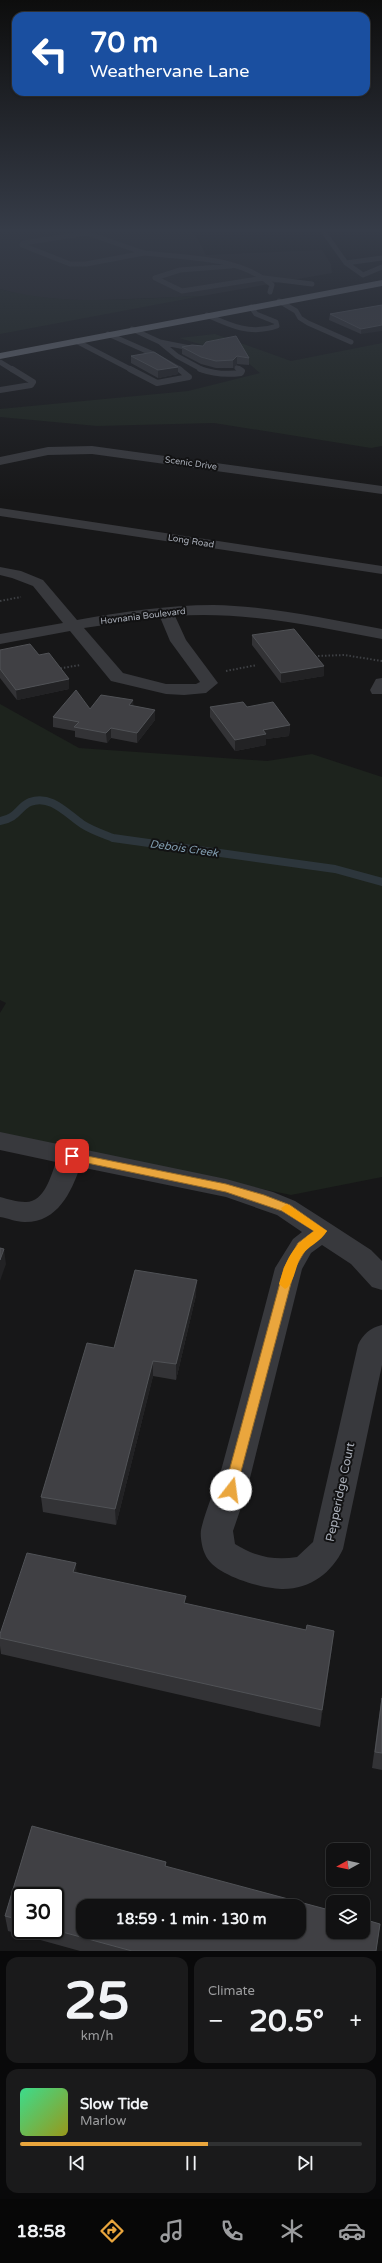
<!DOCTYPE html>
<html lang="en">
<head>
<meta charset="utf-8">
<style>
  body { margin:0; font-family:"Varela Round",sans-serif; background:#1a1a1b; color:#f1f3f6; height:100vh; display:flex; flex-direction:column; font-size:15px; white-space:nowrap }
  * { box-sizing:border-box; margin:0 }
  p { font-size:13px; color:#9c9d9f }
  .icon { flex:none; width:22px; height:22px; fill:none; stroke:currentColor; stroke-width:2; stroke-linecap:round; stroke-linejoin:round }
  .map { position:relative; height:1951px; overflow:hidden }
  .panel { display:flex; flex-direction:column; gap:6px; padding:6px; background:#09090a; flex:1 }
  .panel>* { flex:none }
  .hud { position:absolute; left:12px; top:12px; width:358px; height:84px; border-radius:12px; box-shadow:0 1px 3px #0004,0 0 0 1px #303132; background:#1a4fa0; color:#fff; overflow:hidden }
  .needle { width:26px; rotate:262deg }
  .fabs { position:absolute; left:326px; top:1843px; display:grid; gap:8px }
  .fabs a { display:grid; place-items:center; width:44px; height:44px; border-radius:8px; background:#111112; box-shadow:0 1px 3px #0004,0 0 0 1px #303132; font-size:20px }
  .speed { position:absolute; left:12px; top:1887px; display:flex; gap:8px; font-size:20px; font-weight:700; text-align:center }
  .speed>* { display:grid; place-content:center; width:52px; height:52px; border-radius:50%; background:#111112; box-shadow:0 1px 3px #0004,0 0 0 1px #303132; line-height:1 }
  .speed .limit { border:2px solid #111; border-radius:6px; background:#fff; color:#111 }
  .pin { position:absolute; display:grid; place-items:center; width:34px; height:34px; color:#fff; margin:-17px; border-radius:8px; box-shadow:0 2px 6px #0006 }
  .me { position:absolute; width:44px; margin:-22px; rotate:15deg; stroke-linejoin:round; filter:drop-shadow(0 0 3px #0008) }
  .turn { display:flex; align-items:center; gap:14px; height:84px; padding:0 12px; font-size:18px }
  .turn .icon { width:52px; height:52px; stroke-width:2.5 }
  .turn b { display:block; font-size:28px; line-height:34px }
  .big { font-size:30px; font-weight:800; line-height:1.1 }
  .panel .card { flex:1; display:flex; flex-direction:column; justify-content:center; gap:6px; min-width:0; padding:0 14px; border-radius:12px; background:#1a1a1b }
  .panel .dial { align-items:center; gap:0 }
  .dial b { font-size:52px; line-height:1 }
  .song { display:flex; align-items:center; gap:12px }
  .cover { width:48px; height:48px; border-radius:6px; background:linear-gradient(135deg,hsl(150 70% 55%),hsl(60 70% 35%)) }
  .played { height:4px; border-radius:2px; background:linear-gradient(90deg,#eaa63d 55%,#303132 55%) }
  .keys { display:flex; justify-content:space-around; direction:ltr }
  .heat { display:flex; justify-content:space-between; align-items:center; font-size:22px; direction:ltr }
  .panel .tiles { flex:1; display:grid; gap:6px; grid-template-columns:1fr 1fr }
  .card:last-child { grid-column:span 2 }
  .trip { position:absolute; left:76px; top:1899px; width:230px; height:40px; border-radius:12px; background:#111112; box-shadow:0 1px 3px #0004,0 0 0 1px #303132; font-weight:800; line-height:40px; text-align:center }
  .tab-bar { display:flex; height:64px; justify-content:space-around; align-items:center; background:#070707; color:#9c9d9f }
  .tab-bar .icon { width:28px; height:28px }
  .tab-bar .active { color:#eaa63d }
  .tab-bar b { font-size:18px; color:#f1f3f6 }
  .map>svg:first-child { display:block }
  .built { fill:#232325 }
  .green { fill:#1d231d }
  .lines { fill:none; stroke-linecap:round; stroke-linejoin:round }
  .stream { stroke:#2d363c; stroke-width:8 }
  .path { stroke:#3e4044; stroke-width:2; stroke-dasharray:1.5 2; stroke-linecap:butt }
  .lane-far1 { stroke:#38393d; stroke-width:5 }
  .lane { stroke:#38393d; stroke-width:6 }
  .street { fill:#38393d; fill-rule:evenodd }
  .highway { fill:#64676e; fill-rule:evenodd }
  .wall { fill:#333336; fill-rule:evenodd }
  .shaded-wall { fill:#222224 }
  .building { fill:#404044; stroke:#505256; fill-rule:evenodd }
  .route { fill:#eaa63d; stroke:#986c28 }
  .slow { fill:#f59e0b }
  .labels { text-anchor:middle; stroke-width:4; stroke-linejoin:round; paint-order:stroke }
  .far-street-label { font-size:9px; fill:#a9aeb8; stroke:#121213 }
  .water-label { font-size:11px; font-style:italic; fill:#829eb1; stroke:#121213 }
  .near-street-label { font-size:12px; fill:#a9aeb8; stroke:#121213 }
</style>
</head>
<body>
<div class="map">
<svg width="382" height="1951" viewBox="0 0 382 1951">
  <rect width="100%" height="100%" fill="#171718"/>
  <!-- built -->
  <path class="built" d="M0,228H192L206,255L322,250L331,264L332,273L202,296L80,301L26,296L0,289Z"/>
  <!-- green -->
  <path class="green" d="M0,289C66,307 135,298 202,296L0,334Z
    M215,334L291,361L382,343V446L371,448L214,423L97,426L0,417V409L188,391L260,373L240,356L179,338Z
    M0,704L79,748L267,761L312,754L382,777V1177L291,1195L0,1135V1013L6,1003L0,1000Z"/>
  <g class="lines">
    <!-- stream -->
    <path class="stream" d="M0,821C18,818 18,807 30,802C51,794 67,814 82,824C91,830 103,834 113,838L335,869L382,882"/>
    <!-- path -->
    <path class="path" d="M0,601L21,597
      M318,656L344,655L382,661
      M57,669L80,665
      M226,671L257,665"/>
    <!-- lane-far1 -->
    <path class="lane-far1" d="M321,228L346,263L363,275L382,267
      M87,233L144,253L86,264H70L22,245L23,243Z
      M144,253C185,258 239,256 272,285L270,292
      M346,263L382,258
      M231,266L180,270L155,278L182,291L264,278L312,284
      M279,301L296,311L300,318L308,323L351,342
      M207,315C231,326 251,335 277,326L276,322L256,314L251,307
      M132,329L160,342
      M108,334L151,353L181,370
      M76,341L132,370
      M200,350L160,342L177,356L203,370
      M0,362L13,370
      M237,368L240,370"/>
    <!-- lane -->
    <path class="lane" d="M130,369L157,383L189,377L179,369
      M200,369C214,374 226,375 241,373L242,371L239,369
      M0,390L31,385L33,382L12,369"/>
    <!-- street -->
    <path class="street" d="M92,446L382,486V494L92,454L48,455L0,465V457L48,447Z
      M0,508L382,566V574L0,516Z
      M0,567L21,571L43,580L77,620C122,612 168,605 213,605C270,606 326,619 382,629V639C314,626 245,611 175,616L186,640L218,683L206,693L184,695L166,694L111,681L70,631L0,644V634L63,623L33,586L12,578L0,575ZM160,617L170,641L200,682L196,684H166L123,673L84,628Z
      M382,678V694H372L370,690L376,679Z
      M0,1132L226,1179L273,1192L295,1201L331,1224L371,1250L382,1261V1290L372,1287L351,1264L322,1245L311,1253L302,1269L247,1490L233,1531L235,1544C254,1556 274,1561 297,1557L313,1542L358,1345C363,1334 370,1328 382,1325V1365L343,1549C332,1573 309,1590 281,1589C260,1588 213,1575 205,1554C202,1548 200,1536 201,1530C205,1511 216,1487 222,1467C240,1400 258,1334 275,1268L293,1239L302,1232L277,1215L226,1197L80,1167C71,1193 57,1223 24,1222C16,1222 8,1218 0,1217V1197C8,1199 17,1202 25,1202C44,1203 51,1176 56,1162L0,1150Z"/>
    <!-- highway -->
    <path class="highway" d="M382,280V286L0,359V353Z"/>
  </g>
  <!-- wall -->
  <path class="wall" d="M382,305L361,334L329,320L330,314Z
    M182,347L249,358V365L237,364L233,368H216L201,364L182,354Z
    M131,356L178,374L158,378L131,363Z
    M252,635L324,676L281,683L252,645Z
    M0,650L39,655L69,679V689L17,700L0,678Z
    M133,700V706L155,710V720L137,743L111,738L107,743L75,737V731L53,727V717Z
    M210,707H247L290,725L289,736L266,739V745L235,751L210,717Z
    M196,1295L176,1380L153,1376L116,1525L43,1512L41,1497L114,1348Z
    M76,1563V1572L186,1604L306,1630L332,1648L320,1727L1,1654L0,1646V1634Z
    M382,1694V1770L372,1768Z
    M32,1826L166,1862V1867L333,1911V1932H363V1919L380,1924L376,1951H80L8,1931L5,1916ZM21,1896H55V1930H21ZM83,1906H299V1932H83Z"/>
  <!-- shaded-wall -->
  <path class="shaded-wall" d="M382,325V331L361,334V329Z
    M237,356V364L233,368V360Z
    M178,367V374L158,378V370Z
    M324,666V676L281,683V673Z
    M69,679V689L17,700L16,690Z
    M133,700L134,710L129,705Z
    M155,710V720L137,743V733Z
    M290,725L289,736L266,739V745L235,751V740L263,730Z
    M111,728V738L107,743L106,733Z
    M4,1249L6,1264L0,1281V1260Z
    M197,1280L196,1295L176,1380V1364Z
    M153,1361V1376L116,1525L115,1509Z
    M76,1563L77,1580L73,1572Z
    M334,1631L332,1648L320,1727L322,1710Z"/>
  <!-- building -->
  <path class="building" d="M382,305V325L361,329L330,314Z
    M236,336L249,358L237,356L233,360L216,361L201,357L182,347L192,345L203,346L206,342Z
    M154,352L178,367L158,370L131,356Z
    M294,629L324,666L281,673L252,635Z
    M30,644L39,655L49,653L69,679L16,690L0,669V650Z
    M76,690L90,709L101,695L133,700L129,705L155,710L137,733L111,728L106,733L74,727L79,722L53,717Z
    M243,702L247,707L273,702L290,725L263,730L266,734L235,740L210,707Z
    M0,1248L4,1249L0,1260Z
    M135,1270L197,1280L176,1364L153,1361L115,1509L41,1497L87,1343L114,1348Z
    M27,1553L76,1563L73,1572L186,1596L184,1603L306,1630L307,1625L334,1631L322,1710L0,1638V1634Z
    M382,1698V1753L375,1752Z
    M32,1826L166,1862L165,1866L333,1911V1932H363V1919L380,1924L376,1951H132L55,1930V1896H21V1920L5,1916ZM83,1906H299V1932H83Z"/>
  <!-- sky -->
  <linearGradient id="sky" x2="0" y2="1"><stop stop-color="#0d0d0d"/><stop offset="0.46" stop-color="#363c48"/><stop offset="1" stop-color="#363c48" stop-opacity="0"/></linearGradient>
  <rect width="382" height="501" fill="url(#sky)"/>
  <!-- route -->
  <path class="route" d="M72,1153L226,1184L264,1195L290,1205L327,1231L306,1249L295,1268L235,1494L231,1496L226,1494L224,1490L284,1268L298,1243L314,1231L282,1211L226,1192L68,1159L66,1156Z"/>
  <!-- slow -->
  <path class="slow" d="M287,1204L327,1231C321,1242 307,1246 300,1258C296,1266 293,1286 285,1289L279,1284C286,1259 292,1247 314,1231L283,1211L281,1208Z"/>
  <g class="labels">
    <!-- far-street labels -->
    <g class="far-street-label">
      <text transform="translate(191 463) rotate(8)" y="3">Scenic Drive</text>
      <text transform="translate(191 541) rotate(9)" y="3">Long Road</text>
      <text transform="translate(143 616) rotate(-7)" y="3">Hovnania Boulevard</text>
    </g>
    <!-- water labels -->
    <g class="water-label">
      <text transform="translate(184 848) rotate(8)" y="4">Debois Creek</text>
    </g>
    <!-- near-street labels -->
    <g class="near-street-label">
      <text transform="translate(340 1492) rotate(-78)" y="4">Pepperidge Court</text>
    </g>
  </g>
</svg>
<div class="fabs">
<a><svg class="needle" viewBox="-14 -14 28 28"><path d="M0-13l5 13h-10z" fill="#e53935"/><path d="M0 13l5-13h-10z" fill="#9c9d9f"/></svg></a>
<a><svg class="icon" aria-label="layers" viewBox="0 0 24 24"><path d="M12 4l9 5-9 5-9-5zM3 14l9 5 9-5"/></svg></a>
</div>
<div class="speed"><div class="limit">30</div></div>
<div class="pin" style="left:72px;top:1156px;background:#d93025"><svg class="icon" aria-label="arrive" viewBox="0 0 24 24"><path d="M6 21V4h12l-3 4 3 4H6"/></svg></div>
<svg class="me" style="left:231px;top:1490px" viewBox="-20 -20 40 40"><circle r="19" fill="#fff"/><path d="M0-13L10 11 0 6-10 11z" fill="#eaa63d"/></svg>
<div class="trip">18:59 · 1 min · 130 m</div>
<div class="hud">
<div class="turn"><svg class="icon" aria-label="left" viewBox="0 0 24 24"><path d="M17 20v-9H6M10 6l-5 5 5 5"/></svg><div><b>70 m</b>Weathervane Lane</div></div>
</div>
</div>
<section class="panel">
<div class="tiles">
<div class="card dial"><b>25</b><p>km/h</p></div>
<div class="card"><p>Climate</p>
<div class="heat"><a>−</a><b class="big">20.5°</b><a>+</a></div>
</div>
<div class="card">
<div class="song"><i class="cover"></i><div><b>Slow Tide</b><p>Marlow</p></div></div>
<div class="played"></div>
<div class="keys"><svg class="icon" aria-label="previous" viewBox="0 0 24 24"><path d="M18 5L8 12l10 7zM5 5v14"/></svg><svg class="icon" aria-label="pause" viewBox="0 0 24 24"><path d="M8 5v14M16 5v14"/></svg><svg class="icon" aria-label="next" viewBox="0 0 24 24"><path d="M6 5l10 7-10 7zM19 5v14"/></svg></div>
</div>
</div>
</section>
<nav class="tab-bar">
<b>18:58</b>
<svg class="icon active" aria-label="directions" viewBox="0 0 24 24"><path d="M12 3l9 9-9 9-9-9zM9 14v-3h6M13 9l2 2-2 2"/></svg>
<svg class="icon" aria-label="music" viewBox="0 0 24 24"><path d="M9 18V5l10-2v13"/><circle cx="6" cy="18" r="3"/><circle cx="16" cy="16" r="3"/></svg>
<svg class="icon" aria-label="phone" viewBox="0 0 24 24"><path d="M5 4h4l2 5-3 2q2 4 5 5l2-3 5 2v4C11 20 4 13 5 4z"/></svg>
<svg class="icon" aria-label="climate" viewBox="0 0 24 24"><path d="M12 3v18M4 7l16 10M4 17L20 7"/></svg>
<svg class="icon" aria-label="car" viewBox="0 0 24 24"><path d="M5 17H2v-5l4-1 3-4h7l3 4 3 1v5h-3M9 17h6M6 11h13"/><circle cx="7" cy="17" r="2"/><circle cx="17" cy="17" r="2"/></svg>
</nav>
</body>
</html>
